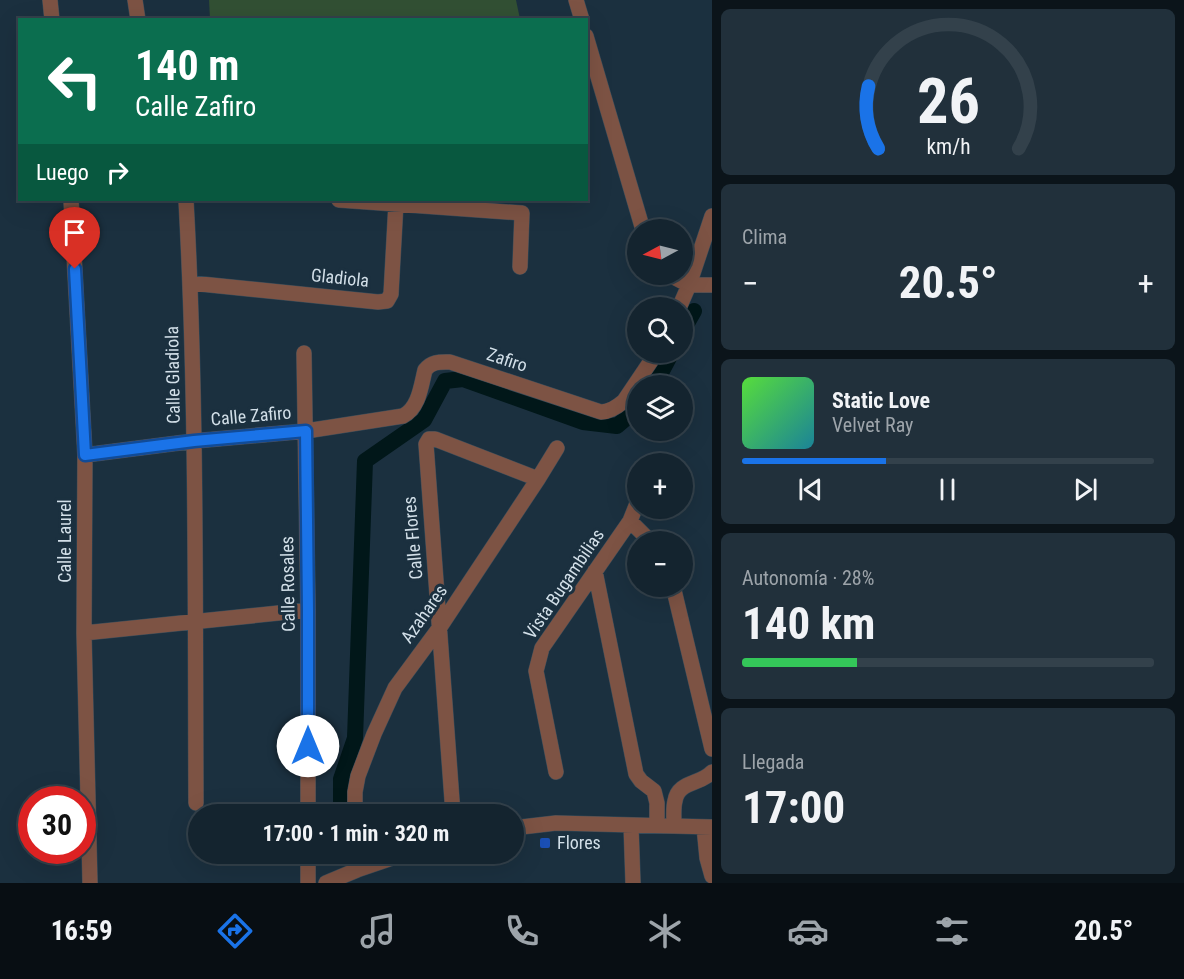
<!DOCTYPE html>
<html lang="es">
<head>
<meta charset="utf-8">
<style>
  body { margin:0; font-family:"Roboto Condensed",sans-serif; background:#21303b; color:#f1f3f6; height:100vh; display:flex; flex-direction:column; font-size:22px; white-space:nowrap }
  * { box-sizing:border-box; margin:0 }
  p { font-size:20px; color:#9da4aa }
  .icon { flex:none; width:33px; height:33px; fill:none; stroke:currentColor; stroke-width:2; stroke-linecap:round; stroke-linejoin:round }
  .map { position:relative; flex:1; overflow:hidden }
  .panel { display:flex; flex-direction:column; gap:9px; padding:9px; background:#0b141a; width:472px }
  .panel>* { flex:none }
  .guide { position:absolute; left:18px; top:18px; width:570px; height:183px; border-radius:0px; box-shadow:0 6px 24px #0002,0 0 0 2px #33414b; background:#0b6e4f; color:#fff; overflow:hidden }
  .needle { width:39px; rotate:263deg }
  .fabs { position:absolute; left:627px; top:219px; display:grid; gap:12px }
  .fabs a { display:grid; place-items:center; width:66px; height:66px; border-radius:50%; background:#14242f; box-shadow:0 6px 24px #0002,0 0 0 2px #33414b; font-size:30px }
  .speed { position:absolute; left:18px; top:786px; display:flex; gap:12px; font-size:30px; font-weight:700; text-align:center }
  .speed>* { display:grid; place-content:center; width:78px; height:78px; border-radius:50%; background:#14242f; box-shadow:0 6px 24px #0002,0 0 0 2px #33414b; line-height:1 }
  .speed .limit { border:9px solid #d22; background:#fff; color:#111 }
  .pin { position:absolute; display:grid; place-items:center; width:51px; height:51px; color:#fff; margin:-62px -26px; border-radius:50% 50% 50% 0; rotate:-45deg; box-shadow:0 0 6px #0007 }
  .pin .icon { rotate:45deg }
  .me { position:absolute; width:66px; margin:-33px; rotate:0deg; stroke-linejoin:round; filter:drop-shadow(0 0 4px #0008) }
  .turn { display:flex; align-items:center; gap:21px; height:126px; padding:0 18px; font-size:27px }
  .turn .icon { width:78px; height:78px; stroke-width:2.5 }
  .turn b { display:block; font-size:42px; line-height:51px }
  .then { display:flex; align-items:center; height:57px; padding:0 18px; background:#0003; gap:12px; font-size:22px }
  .big { font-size:45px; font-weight:700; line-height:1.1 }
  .panel .tile { flex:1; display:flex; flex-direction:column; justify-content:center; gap:9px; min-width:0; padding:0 21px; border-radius:9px; background:#21303b }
  .panel .dial { align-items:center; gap:0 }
  .dial svg { height:156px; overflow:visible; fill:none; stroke:#33414b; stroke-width:7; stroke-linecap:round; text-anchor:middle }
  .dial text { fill:#f1f3f6; stroke:none }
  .song { display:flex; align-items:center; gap:18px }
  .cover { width:72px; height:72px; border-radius:9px; background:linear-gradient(135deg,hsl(110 70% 55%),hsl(190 70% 35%)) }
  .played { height:6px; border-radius:3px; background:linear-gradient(90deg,#1a73e8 35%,#33414b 35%) }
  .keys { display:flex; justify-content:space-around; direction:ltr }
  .heat { display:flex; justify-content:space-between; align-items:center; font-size:33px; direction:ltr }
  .charge { height:9px; border-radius:4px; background:linear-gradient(90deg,#34c759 28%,#33414b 0) }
  .trip { position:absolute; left:188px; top:804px; width:336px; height:60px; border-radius:30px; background:#14242f; box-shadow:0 6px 24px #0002,0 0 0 2px #33414b; font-weight:700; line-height:60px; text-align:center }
  .menu { display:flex; height:96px; justify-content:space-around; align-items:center; background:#080e13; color:#9da4aa }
  .menu .icon { width:42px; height:42px }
  .menu .current { color:#1a73e8 }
  .menu b { font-size:27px; color:#f1f3f6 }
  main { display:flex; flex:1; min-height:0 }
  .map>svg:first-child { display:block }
  .green { fill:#325034 }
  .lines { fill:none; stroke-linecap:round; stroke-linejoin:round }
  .canal { stroke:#011719; stroke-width:16 }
  .minor-casing { stroke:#384c5a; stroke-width:16 }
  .minor { stroke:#7d5344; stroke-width:15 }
  .route-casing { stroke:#114b97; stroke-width:15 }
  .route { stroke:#1a73e8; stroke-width:10 }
  .transit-dot { fill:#1a4fb4; stroke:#1b303f; stroke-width:2 }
  .labels { text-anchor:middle; stroke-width:6; stroke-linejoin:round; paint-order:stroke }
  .street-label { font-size:18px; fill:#d2dfe8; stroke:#1b303f }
  .poi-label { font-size:18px; fill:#d2dfe8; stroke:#1b303f; text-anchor:start }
</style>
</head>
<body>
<main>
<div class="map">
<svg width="712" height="883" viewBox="0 0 712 883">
  <rect width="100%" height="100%" fill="#1b303f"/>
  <!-- green -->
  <path class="green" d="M209,0H516L520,19H210Z"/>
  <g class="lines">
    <!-- canal -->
    <path class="canal" d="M682,332L694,311
      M654,386L672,352
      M341,814V779L355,738L365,461L424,420L445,381L463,379L583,422L617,426L638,408"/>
    <defs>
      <path id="minor" d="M50,0L52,20
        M135,0L138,20
        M576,0L582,20
        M586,36L643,230
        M71,200L85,455L84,633L90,883
        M186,200C197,401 195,602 196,803
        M339,200L522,213L520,267
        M668,274L689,285H712
        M191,283L378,302L387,301L391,294L396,203
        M679,308L689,285L712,216
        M304,353L308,610V814
        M85,455L194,441L306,431L403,416C419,408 421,386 425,370C432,361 440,362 450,362L601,412C610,412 617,407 624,401L657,352
        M630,521L651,542
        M595,571L636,774L641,781L654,791L657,803V825
        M673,586L712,749
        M84,633L308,610
        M556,772L536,671L542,648L630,521L638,501
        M355,814V792L358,776L374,734L395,688L440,627L538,479L557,448
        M453,814L426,444L429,439H435L538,479
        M631,825L633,883
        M674,825C674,817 673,808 675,801C678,781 700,785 712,772
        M704,827L707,858L712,876
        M513,828L556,823L712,827
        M356,854L357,870
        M308,883V854
        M326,883L357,870L404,854"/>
    </defs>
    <!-- minor casing -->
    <use href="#minor" class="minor-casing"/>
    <!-- minor -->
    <use href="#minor" class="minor"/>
  </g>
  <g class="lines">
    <defs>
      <path id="route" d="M75,269L85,455L194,441L306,431L308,610V746"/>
    </defs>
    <!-- route casing -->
    <use href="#route" class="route-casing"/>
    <!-- route -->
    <use href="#route" class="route"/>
  </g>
  <!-- markers -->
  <rect class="transit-dot" x="539" y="837" width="12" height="12" rx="3"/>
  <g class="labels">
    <!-- street labels -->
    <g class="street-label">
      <text transform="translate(340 278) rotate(6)" y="6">Gladiola</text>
      <text transform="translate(507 360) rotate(18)" y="6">Zafiro</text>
      <text transform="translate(173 375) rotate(-91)" y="6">Calle Gladiola</text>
      <text transform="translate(251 416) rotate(-5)" y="6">Calle Zafiro</text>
      <text transform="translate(413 538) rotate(-95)" y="6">Calle Flores</text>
      <text transform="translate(65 541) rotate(-90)" y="6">Calle Laurel</text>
      <text transform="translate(288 584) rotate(-91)" y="6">Calle Rosales</text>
      <text transform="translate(564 584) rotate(-56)" y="6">Vista Bugambilias</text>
      <text transform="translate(424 614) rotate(-55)" y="6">Azahares</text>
    </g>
    <!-- poi labels -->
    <g class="poi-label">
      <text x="557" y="849">Flores</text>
    </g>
  </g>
</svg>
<div class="fabs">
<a><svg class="needle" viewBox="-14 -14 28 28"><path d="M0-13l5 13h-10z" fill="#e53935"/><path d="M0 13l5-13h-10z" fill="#9da4aa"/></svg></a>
<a><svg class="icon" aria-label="search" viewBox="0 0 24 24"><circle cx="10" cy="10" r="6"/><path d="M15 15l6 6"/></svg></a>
<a><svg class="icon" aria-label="layers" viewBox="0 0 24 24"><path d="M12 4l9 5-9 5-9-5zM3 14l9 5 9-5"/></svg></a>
<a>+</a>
<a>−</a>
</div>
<div class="speed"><div class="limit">30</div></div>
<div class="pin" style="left:75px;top:269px;background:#d93025"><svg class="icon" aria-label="arrive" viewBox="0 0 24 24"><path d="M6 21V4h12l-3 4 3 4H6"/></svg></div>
<svg class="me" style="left:308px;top:746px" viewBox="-20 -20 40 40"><circle r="19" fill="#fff"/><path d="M0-13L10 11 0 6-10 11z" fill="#1a73e8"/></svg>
<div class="trip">17:00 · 1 min · 320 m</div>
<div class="guide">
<div class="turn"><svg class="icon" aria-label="left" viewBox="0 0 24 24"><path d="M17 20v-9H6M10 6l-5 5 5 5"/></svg><div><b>140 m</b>Calle Zafiro</div></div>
<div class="then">Luego<svg class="icon" aria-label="right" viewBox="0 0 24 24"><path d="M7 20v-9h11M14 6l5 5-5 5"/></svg></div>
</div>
</div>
<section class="panel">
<div class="tile dial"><svg viewBox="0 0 100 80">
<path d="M14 69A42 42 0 1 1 86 69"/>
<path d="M14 69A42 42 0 0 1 9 37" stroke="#1a73e8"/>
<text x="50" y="56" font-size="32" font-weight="700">26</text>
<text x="50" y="72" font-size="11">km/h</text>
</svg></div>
<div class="tile"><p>Clima</p>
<div class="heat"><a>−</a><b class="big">20.5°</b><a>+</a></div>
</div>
<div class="tile">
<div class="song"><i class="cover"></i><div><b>Static Love</b><p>Velvet Ray</p></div></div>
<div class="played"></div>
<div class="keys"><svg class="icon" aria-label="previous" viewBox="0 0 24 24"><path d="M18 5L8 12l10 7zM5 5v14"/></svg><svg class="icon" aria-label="pause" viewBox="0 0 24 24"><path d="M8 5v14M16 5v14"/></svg><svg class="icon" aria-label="next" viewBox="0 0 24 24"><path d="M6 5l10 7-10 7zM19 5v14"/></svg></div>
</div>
<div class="tile"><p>Autonomía · 28%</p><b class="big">140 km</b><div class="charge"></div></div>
<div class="tile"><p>Llegada</p><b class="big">17:00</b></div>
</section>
</main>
<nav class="menu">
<b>16:59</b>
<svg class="icon current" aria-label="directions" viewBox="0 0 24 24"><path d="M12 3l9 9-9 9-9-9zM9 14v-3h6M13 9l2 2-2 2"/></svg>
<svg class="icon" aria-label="music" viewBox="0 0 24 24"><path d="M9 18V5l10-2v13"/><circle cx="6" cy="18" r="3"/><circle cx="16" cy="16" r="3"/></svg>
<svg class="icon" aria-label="phone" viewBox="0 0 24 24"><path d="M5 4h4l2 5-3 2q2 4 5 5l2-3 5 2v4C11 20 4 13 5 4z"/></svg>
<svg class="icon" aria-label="climate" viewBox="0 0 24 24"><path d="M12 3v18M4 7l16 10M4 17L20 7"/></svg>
<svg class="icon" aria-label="car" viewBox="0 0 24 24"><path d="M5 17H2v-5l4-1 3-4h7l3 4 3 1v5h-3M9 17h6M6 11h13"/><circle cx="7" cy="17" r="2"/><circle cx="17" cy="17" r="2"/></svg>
<svg class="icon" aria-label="filters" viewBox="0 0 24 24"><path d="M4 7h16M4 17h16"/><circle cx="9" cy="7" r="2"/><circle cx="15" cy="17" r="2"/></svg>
<b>20.5°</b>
</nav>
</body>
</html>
